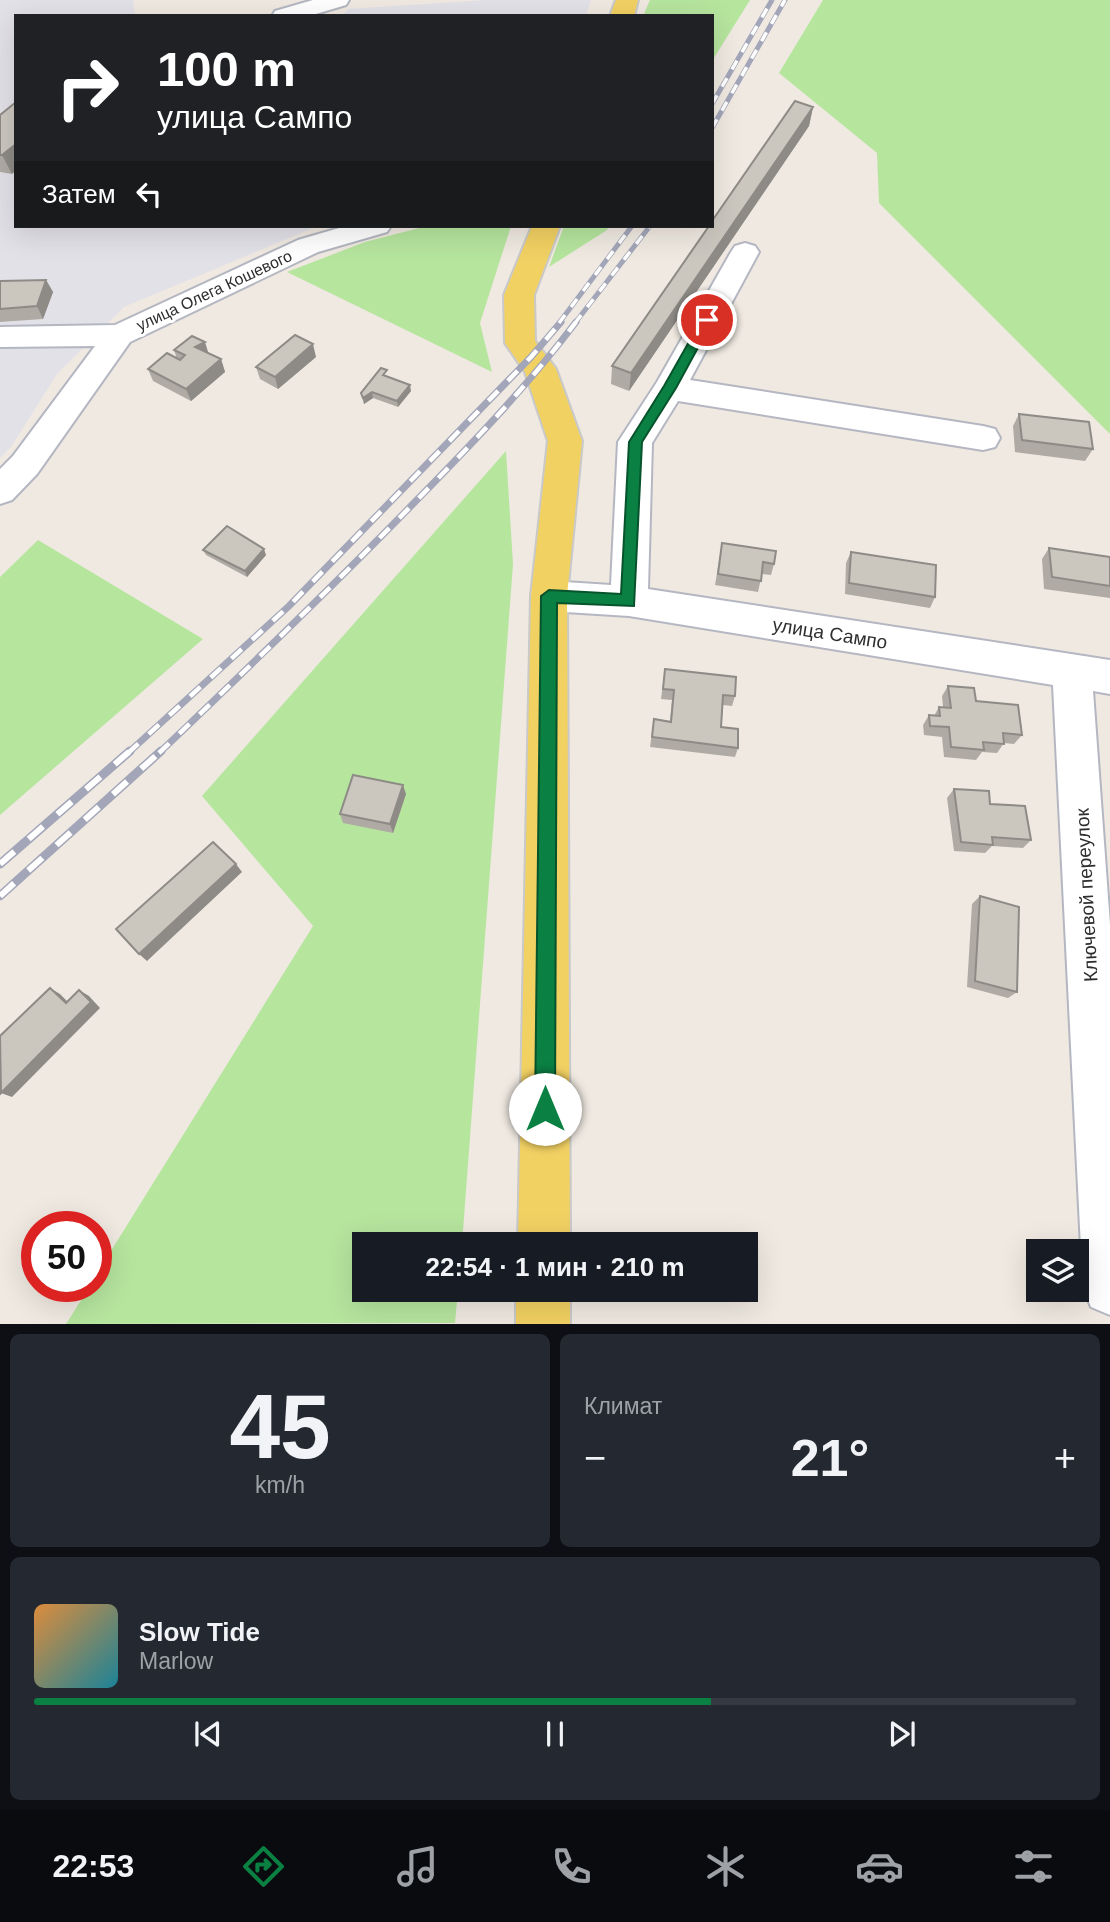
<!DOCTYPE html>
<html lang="ru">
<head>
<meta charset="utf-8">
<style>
  body { margin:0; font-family:Helvetica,sans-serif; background:#242831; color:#f1f3f6; height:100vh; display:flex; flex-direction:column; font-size:26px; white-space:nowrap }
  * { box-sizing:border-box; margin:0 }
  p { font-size:23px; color:#9ea1a6 }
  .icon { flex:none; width:38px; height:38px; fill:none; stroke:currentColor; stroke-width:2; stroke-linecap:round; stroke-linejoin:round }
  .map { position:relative; height:1324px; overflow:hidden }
  .panel { display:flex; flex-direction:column; gap:10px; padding:10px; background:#0d0f14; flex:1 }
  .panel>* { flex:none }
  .top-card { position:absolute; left:14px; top:14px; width:700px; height:214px; border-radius:0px; box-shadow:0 7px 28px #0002; background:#202124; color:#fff; overflow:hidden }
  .controls { position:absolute; left:1026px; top:1239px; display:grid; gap:14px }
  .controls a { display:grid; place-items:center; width:63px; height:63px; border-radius:0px; background:#171b24; box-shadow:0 7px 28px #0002; font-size:35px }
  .speed { position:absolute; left:21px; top:1211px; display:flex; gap:14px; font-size:35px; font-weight:700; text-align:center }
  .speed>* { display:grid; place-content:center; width:91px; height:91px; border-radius:50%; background:#171b24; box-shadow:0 7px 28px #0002; line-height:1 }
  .speed .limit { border:10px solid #d22; background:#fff; color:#111 }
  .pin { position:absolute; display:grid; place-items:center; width:60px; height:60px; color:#fff; margin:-30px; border:4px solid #fff; border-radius:50%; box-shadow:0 2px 7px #0007 }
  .me { position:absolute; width:77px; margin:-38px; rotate:0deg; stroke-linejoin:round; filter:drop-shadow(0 0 5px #0008) }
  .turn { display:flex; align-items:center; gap:24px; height:147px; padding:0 28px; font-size:32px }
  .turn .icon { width:91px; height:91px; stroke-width:2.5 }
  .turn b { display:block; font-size:49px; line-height:60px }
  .then { display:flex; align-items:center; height:66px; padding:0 28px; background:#0003; gap:14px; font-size:26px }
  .big { font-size:52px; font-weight:700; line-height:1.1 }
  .panel .widget { flex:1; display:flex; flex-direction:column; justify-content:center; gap:10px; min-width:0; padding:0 24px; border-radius:10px; background:#242831 }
  .panel .dial { align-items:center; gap:0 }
  .dial b { font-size:91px; line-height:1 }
  .song { display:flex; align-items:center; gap:21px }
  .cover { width:84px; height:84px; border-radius:10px; background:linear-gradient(135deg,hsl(30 70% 55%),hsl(190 70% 35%)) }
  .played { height:7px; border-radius:4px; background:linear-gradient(90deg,#0b8043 65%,#363941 65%) }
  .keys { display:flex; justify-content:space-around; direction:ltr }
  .heat { display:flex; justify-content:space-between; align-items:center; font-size:38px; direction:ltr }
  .panel .tiles { flex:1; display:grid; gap:10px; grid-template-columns:1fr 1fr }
  .widget:last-child { grid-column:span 2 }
  .trip { position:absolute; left:352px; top:1232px; width:406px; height:70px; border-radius:0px; background:#171b24; box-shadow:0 7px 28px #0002; font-weight:700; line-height:70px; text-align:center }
  .dock { display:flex; height:112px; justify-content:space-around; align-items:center; background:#090b0e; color:#9ea1a6 }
  .dock .icon { width:49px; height:49px }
  .dock .selected { color:#0b8043 }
  .dock b { font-size:32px; color:#f1f3f6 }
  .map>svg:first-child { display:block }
  .industrial { fill:#e3e1e8 }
  .green { fill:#b6e59e }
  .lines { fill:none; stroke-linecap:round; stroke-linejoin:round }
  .minor-casing { stroke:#b4b7c1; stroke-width:4 }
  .major-casing { stroke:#c9c9c9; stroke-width:4 }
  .minor { fill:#fff; fill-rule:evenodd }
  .major { fill:#f2d163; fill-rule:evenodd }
  .rail-far2-casing { stroke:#a3a6b8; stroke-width:5 }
  .rail-far1-casing { stroke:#a3a6b8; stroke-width:7 }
  .rail-casing { stroke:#a3a6b8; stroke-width:9 }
  .rail-far2 { stroke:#fff; stroke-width:3.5; stroke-dasharray:10; stroke-linecap:butt }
  .rail-far1 { stroke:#fff; stroke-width:4.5; stroke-dasharray:14; stroke-linecap:butt }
  .rail { stroke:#fff; stroke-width:6; stroke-dasharray:19; stroke-linecap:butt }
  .wall { fill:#afaba4 }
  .shaded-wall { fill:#8e8b86 }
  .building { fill:#cbc7bf; stroke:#8e8b86; stroke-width:2 }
  .route { fill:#0b8043; stroke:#07532c; stroke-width:2 }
  .labels { text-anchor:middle; stroke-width:6; stroke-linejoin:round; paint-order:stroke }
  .far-street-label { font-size:16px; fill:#2e2e2e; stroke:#fff }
  .street-label { font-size:19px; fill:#2e2e2e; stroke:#fff }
</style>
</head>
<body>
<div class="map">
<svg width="1110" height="1324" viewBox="0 0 1110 1324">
  <rect width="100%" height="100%" fill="#efe9e1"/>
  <!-- industrial -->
  <path class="industrial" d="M0,0H133L135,16H16V226H318L124,307L57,374L11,447L0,458Z
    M487,0H591L586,16H342L348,9Z"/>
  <!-- green -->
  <path class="green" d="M650,0H750L712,61V16H643Z
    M823,0H1110V434L879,203L877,153L779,73Z
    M427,226H511L480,323L492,372L287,272L365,242Z
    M564,226H609L607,230L549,267Z
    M506,451L513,564L462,1244H364V1290H458L455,1323L66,1324L90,1286H96V1275L313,926L202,796Z
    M38,540L203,639L0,815V577Z"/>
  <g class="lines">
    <defs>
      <path id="minor" d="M313,0H349L346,5L309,16H272L275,11Z
        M346,226H391L387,232L318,252L130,342L37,474L12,500L0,504V469L13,456L95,346L0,347V327L115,325L298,240Z
        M745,243L755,246L759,252L690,380L983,426L995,429L1000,438L995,447L983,450L678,401L652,443L648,589L1110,660V694L1093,691L1110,925V1315L1091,1307L1083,1288L1053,685L629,616L549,611L536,607L531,596L536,585L549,581L611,585L618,442L657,382L731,252L735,246Z"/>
      <path id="major" d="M616,0H638L634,16H610Z
        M532,226H560L534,295L535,341L556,369L582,441L567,596L570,1244H518L531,596L548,441L525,372L505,343L504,295Z
        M516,1290H570V1324H516Z"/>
    </defs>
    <!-- minor casing -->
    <use href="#minor" class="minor-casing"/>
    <!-- major casing -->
    <use href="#major" class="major-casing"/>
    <!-- minor -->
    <use href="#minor" class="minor"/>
    <!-- major -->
    <use href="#major" class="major"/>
    <defs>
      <path id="rail-far2" d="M712,104L772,0
        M712,128L785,0
        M559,323L632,226
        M575,323L650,226"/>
      <path id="rail-far1" d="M128,753L289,606L531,357L561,322
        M159,753C244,672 328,591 410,507C468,448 526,388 576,322"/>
      <path id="rail" d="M0,864L130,751
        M0,896L161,751"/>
    </defs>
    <!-- rail-far2 casing -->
    <use href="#rail-far2" class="rail-far2-casing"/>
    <!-- rail-far1 casing -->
    <use href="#rail-far1" class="rail-far1-casing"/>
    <!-- rail casing -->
    <use href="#rail" class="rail-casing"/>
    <!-- rail-far2 -->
    <use href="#rail-far2" class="rail-far2"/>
    <!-- rail-far1 -->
    <use href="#rail-far1" class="rail-far1"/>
    <!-- rail -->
    <use href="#rail" class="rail"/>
  </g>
  <!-- wall -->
  <path class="wall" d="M16,102V170L12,174L0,172V115Z
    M813,107L809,126L629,391L611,384L612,366Z
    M46,280L53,292L43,319L0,322V281Z
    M174,350L209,354L221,359L225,372L191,401L153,381L148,369L177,359Z
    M316,357L278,389L260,379L256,367Z
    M388,377L411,391L398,407L373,398L364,404L361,393Z
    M1019,414L1093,449L1085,461L1015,452L1013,426Z
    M722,543L774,564L771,575L762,574L758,592L715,585Z
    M1049,548L1110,557V598L1044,589L1042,559Z
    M203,550L266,555L247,577L206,555Z
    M851,552L935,597L930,608L845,594L846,563Z
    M665,669L735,696L732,706L723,705L721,727L738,748L735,757L650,747L654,719L670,721L672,700L661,699Z
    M948,686L976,701L1022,735L1014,744L1004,743L997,753L982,752L976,760L944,757L942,737L924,735L923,725L929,715L934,716L939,707H943L942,696Z
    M954,789L990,804L1031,840L1023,848L992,846L985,853L954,851L947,798Z
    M406,794L393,833L343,823L340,814Z
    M980,896L1017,992L1008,998L967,987L972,904Z"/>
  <!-- shaded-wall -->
  <path class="shaded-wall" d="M813,107L809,126L629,391L631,373Z
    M16,144V170L12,174L2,155Z
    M46,280L53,292L43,319L37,306Z
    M205,342L209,355L195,347Z
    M313,344L316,357L278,389L275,377Z
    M221,359L225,372L191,401L186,389Z
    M410,385L411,391L398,407L397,401Z
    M372,392L373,398L364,404L363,398Z
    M264,549L266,555L247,577L245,571Z
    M403,785L406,794L393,833L390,824Z
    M236,864L242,872L147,961L139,954Z
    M50,988L60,994L75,1009L66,1003Z
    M79,990L89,996L100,1008L12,1097L1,1093Z"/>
  <!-- building -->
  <path class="building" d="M795,101L813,107L631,373L612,366L709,226H712V221Z
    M16,102V144L2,155H0V115Z
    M46,280L37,306L0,309V281Z
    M295,335L313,344L275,377L256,367Z
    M192,336L205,342L195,347L221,359L186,389L148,369L167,353L180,360L185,355L174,350Z
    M381,368L387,370L383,375L410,385L397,401L372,392L363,398L361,393Z
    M1019,414L1089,422L1093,449L1022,440Z
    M227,526L264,549L245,571L203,550Z
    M722,543L776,551L774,564L763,562L761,581L718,574Z
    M1049,548L1110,557V586L1052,577Z
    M851,552L936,565L935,597L849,583Z
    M665,669L736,677L735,696L723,695L721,727L738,729V748L652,737L654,719L671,722L674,690L663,689Z
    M948,686L974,688L976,701L1018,705L1022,735L1003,733L1004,744L983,742L984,750L951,747L949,727L930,726L929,715L940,716L939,707L951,708Z
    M353,775L403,785L390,824L340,814Z
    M954,789L989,791L990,804L1025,806L1031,840L992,837L993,845L961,842Z
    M213,842L236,864L139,954L116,929Z
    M980,896L1019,907L1017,992L975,981Z
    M50,988L66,1003L79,990L91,1002L1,1093L0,1036Z"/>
  <!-- route -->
  <path class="route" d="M707,316L713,320L676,388L642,442L634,606L557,603L555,1109L552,1116L545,1119L538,1116L535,1109L541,596L549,590L621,594L629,442L664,386L703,317Z"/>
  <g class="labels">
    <!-- far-street labels -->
    <g class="far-street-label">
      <text transform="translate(214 290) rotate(-25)" y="6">улица Олега Кошевого</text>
    </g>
    <!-- street labels -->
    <g class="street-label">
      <text transform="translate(830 633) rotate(9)" y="7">улица Сампо</text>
      <text transform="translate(1086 895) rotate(-93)" y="7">Ключевой переулок</text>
    </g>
  </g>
</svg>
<div class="controls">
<a><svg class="icon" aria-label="layers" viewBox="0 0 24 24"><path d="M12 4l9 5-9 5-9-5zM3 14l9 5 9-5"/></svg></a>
</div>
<div class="speed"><div class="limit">50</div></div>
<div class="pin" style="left:707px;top:320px;background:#d93025"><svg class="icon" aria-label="arrive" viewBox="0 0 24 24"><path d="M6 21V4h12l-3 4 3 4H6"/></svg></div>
<svg class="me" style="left:545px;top:1109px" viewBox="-20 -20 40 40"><circle r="19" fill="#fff"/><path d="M0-13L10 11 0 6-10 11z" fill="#0b8043"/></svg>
<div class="trip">22:54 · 1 мин · 210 m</div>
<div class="top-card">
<div class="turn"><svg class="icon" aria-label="right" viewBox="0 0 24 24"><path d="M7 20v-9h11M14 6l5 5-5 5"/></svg><div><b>100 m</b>улица Сампо</div></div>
<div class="then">Затем<svg class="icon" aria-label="left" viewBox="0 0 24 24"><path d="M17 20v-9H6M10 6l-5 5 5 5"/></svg></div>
</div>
</div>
<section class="panel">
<div class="tiles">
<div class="widget dial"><b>45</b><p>km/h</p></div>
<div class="widget"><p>Климат</p>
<div class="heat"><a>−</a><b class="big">21°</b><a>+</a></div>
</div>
<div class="widget">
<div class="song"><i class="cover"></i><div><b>Slow Tide</b><p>Marlow</p></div></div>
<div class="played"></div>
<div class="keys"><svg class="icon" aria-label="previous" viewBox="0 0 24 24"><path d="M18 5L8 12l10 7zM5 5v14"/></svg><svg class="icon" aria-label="pause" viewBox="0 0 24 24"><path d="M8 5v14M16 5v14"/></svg><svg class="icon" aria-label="next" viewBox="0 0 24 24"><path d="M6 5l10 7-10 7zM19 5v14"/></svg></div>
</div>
</div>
</section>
<nav class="dock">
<b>22:53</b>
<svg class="icon selected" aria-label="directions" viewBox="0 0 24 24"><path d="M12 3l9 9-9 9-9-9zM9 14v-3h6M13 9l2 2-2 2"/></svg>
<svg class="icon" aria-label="music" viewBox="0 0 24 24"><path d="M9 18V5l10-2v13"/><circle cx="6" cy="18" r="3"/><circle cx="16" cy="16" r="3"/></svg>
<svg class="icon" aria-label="phone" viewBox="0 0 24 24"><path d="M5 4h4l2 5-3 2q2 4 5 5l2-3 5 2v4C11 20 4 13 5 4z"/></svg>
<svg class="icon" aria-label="climate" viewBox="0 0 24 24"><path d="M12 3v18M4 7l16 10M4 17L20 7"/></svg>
<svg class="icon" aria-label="car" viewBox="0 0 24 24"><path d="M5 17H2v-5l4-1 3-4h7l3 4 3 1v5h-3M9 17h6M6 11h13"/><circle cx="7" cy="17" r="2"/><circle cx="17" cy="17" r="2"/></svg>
<svg class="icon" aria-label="filters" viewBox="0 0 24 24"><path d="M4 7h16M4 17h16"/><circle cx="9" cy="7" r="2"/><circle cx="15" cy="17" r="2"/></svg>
</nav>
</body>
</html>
